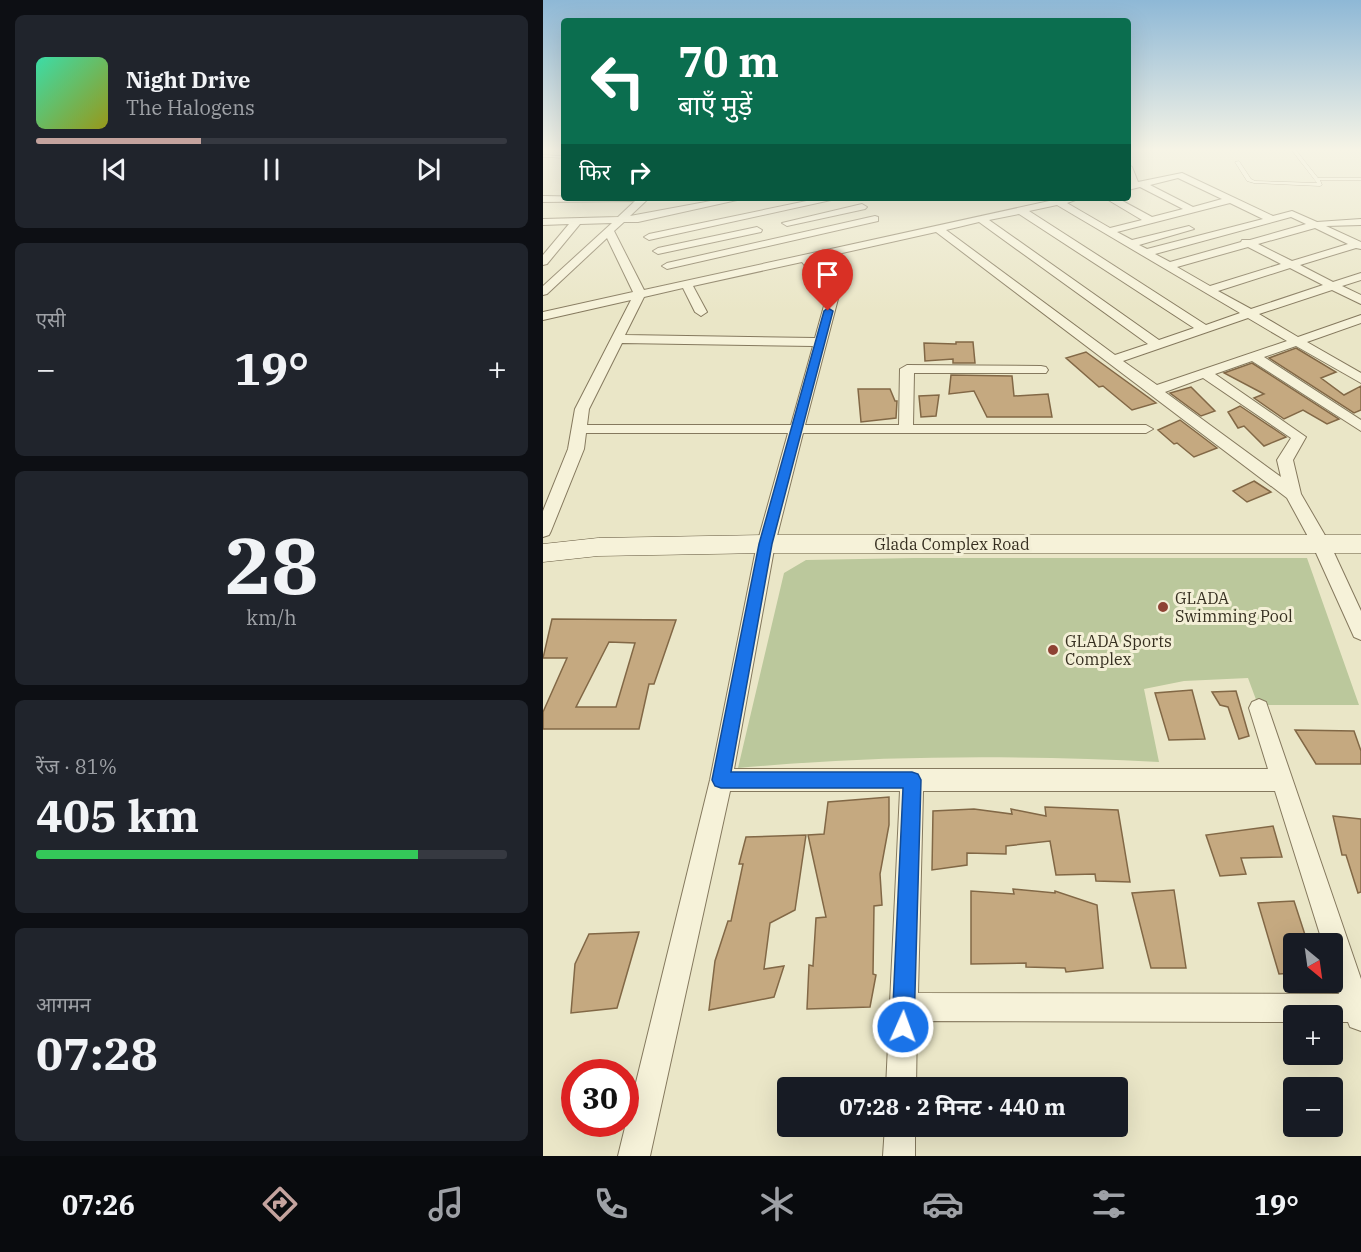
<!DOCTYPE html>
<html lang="hi">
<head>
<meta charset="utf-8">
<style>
  body { margin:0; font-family:"IBM Plex Serif","Noto Sans Devanagari",serif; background:#20242c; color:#f1f3f6; height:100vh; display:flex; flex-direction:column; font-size:22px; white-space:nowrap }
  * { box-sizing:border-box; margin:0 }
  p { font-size:20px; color:#9ea1a6 }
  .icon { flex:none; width:33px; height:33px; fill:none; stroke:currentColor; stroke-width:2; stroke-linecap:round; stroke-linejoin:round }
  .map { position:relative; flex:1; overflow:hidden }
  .drawer { display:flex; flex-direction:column; gap:15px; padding:15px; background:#0d0f14; width:543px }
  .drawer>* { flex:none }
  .top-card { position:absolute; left:18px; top:18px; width:570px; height:183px; border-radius:6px; box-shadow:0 6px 24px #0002; background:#0b6e4f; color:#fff; overflow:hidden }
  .needle { width:39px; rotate:151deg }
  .controls { position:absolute; left:740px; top:933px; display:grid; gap:12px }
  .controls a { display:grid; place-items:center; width:60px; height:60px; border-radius:6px; background:#171b24; box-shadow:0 6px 24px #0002; font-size:30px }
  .speed { position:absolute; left:18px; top:1059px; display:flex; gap:12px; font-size:30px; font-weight:700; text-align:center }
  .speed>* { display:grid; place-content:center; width:78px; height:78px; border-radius:50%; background:#171b24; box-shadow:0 6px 24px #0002; line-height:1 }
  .speed .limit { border:9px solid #d22; background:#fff; color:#111 }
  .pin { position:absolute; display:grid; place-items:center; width:51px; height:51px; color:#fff; margin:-62px -26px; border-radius:50% 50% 50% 0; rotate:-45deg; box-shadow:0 0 6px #0007 }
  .pin .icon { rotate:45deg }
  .me { position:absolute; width:66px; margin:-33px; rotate:2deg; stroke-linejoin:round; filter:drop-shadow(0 0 4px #0008) }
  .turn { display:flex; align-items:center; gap:21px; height:126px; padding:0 18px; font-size:27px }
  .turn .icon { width:78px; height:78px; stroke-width:2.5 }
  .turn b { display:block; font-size:42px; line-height:51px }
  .then { display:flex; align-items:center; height:57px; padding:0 18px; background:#0003; gap:12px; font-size:22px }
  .big { font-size:45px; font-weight:700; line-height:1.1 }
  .drawer .widget { flex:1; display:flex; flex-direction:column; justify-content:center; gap:9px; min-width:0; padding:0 21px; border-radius:9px; background:#20242c }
  .drawer .dial { align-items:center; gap:0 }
  .dial b { font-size:78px; line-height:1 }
  .song { display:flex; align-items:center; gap:18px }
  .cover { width:72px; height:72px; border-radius:9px; background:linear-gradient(135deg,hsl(160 70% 55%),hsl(60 70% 35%)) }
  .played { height:6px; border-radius:3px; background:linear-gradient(90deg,#c4a39e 35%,#363941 35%) }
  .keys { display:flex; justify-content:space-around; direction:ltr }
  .heat { display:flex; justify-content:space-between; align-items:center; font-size:33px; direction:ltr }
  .charge { height:9px; border-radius:4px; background:linear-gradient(90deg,#34c759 81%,#363941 0) }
  .trip { position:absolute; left:234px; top:1077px; width:351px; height:60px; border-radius:6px; background:#171b24; box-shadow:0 6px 24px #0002; font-weight:700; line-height:60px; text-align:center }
  .menu { display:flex; height:96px; justify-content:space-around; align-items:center; background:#090b0e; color:#9ea1a6 }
  .menu .icon { width:42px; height:42px }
  .menu .selected { color:#c4a39e }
  .menu b { font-size:27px; color:#f1f3f6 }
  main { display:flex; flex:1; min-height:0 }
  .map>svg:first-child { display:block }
  .green { fill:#bbc89c }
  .building { fill:#c5a980; stroke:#826846; stroke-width:1.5; fill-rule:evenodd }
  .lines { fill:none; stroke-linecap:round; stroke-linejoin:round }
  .lane-casing { stroke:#85795e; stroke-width:1 }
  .street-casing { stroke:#85795e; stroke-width:2 }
  .secondary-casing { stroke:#665a41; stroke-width:1 }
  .lane { fill:#f6f2d9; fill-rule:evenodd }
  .street { fill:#f6f2d9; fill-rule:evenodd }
  .secondary { fill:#f6f2d9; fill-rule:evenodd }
  .route { fill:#1a73e8; stroke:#114b97; stroke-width:1.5 }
  .poi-dot { fill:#8e4233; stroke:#f3efd6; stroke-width:2 }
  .labels { text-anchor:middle; stroke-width:6; stroke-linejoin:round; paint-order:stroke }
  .street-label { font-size:16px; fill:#362f20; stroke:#f3efd6 }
  .poi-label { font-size:16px; fill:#362f20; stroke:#f3efd6; text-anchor:start }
</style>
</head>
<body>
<main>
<section class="drawer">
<div class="widget">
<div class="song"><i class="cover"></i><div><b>Night Drive</b><p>The Halogens</p></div></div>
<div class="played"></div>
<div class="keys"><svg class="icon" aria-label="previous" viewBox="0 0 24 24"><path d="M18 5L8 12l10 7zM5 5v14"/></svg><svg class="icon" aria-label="pause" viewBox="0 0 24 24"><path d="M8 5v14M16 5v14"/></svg><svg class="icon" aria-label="next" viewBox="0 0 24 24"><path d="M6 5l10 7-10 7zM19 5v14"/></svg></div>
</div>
<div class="widget"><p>एसी</p>
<div class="heat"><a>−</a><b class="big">19°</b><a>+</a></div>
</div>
<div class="widget dial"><b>28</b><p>km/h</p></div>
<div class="widget"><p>रेंज · 81%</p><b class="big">405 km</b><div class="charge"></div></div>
<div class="widget"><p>आगमन</p><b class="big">07:28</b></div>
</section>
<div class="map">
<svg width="818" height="1156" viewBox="0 0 818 1156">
  <rect width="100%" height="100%" fill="#eae6c7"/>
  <!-- green -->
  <path class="green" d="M371,558H764L816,705H715L705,678L641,681L601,689L616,762C477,755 335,755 195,768L241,573L263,560Z"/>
  <!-- building -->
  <path class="building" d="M413,342H430L432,363H410V359L382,361L381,343L413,344Z
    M753,348L793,372L778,378L801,395L818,386V410L811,413L726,358Z
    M543,352L613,403L589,410L560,386L556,387L523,358Z
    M709,363L796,419L784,424L760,410L741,419L711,398L721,394L681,373Z
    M408,375L469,376L471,396L505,394L509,417H444L431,391L406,394Z
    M648,387L672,411L658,416L627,393Z
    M315,389H347L352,401H354L353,418L318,422Z
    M396,395L393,416L378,417L376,396Z
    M697,406L743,437L721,446L701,426L695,428L685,412Z
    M637,420L674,448L651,457L634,443L631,444L615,430Z
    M711,481L728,492L704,502L690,491Z
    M9,619L133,620L111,684H106L96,729H0V712L24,658H0ZM66,642L92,643L73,707H33Z
    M649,690L662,739L626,740L612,693Z
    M693,691L706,736L696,739L685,707L677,705L669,692Z
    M752,730L811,731L818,751V764H773Z
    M346,797V825L337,874L339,905L331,906L330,974L333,975L327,1007L264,1009L266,965L270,966L273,918L283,917L265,835L281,834L285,802Z
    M502,807L575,810L587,882L553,881L552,874L513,875L507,841L463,846V854L424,853V865L389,870L390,811L431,809L469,814L468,809L503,816Z
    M790,816L818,819V892L815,893L803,855H799Z
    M730,826L739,857L698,858L703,874L677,876L663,835Z
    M263,835L252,910L227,923L221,969L241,966L231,997L166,1010L172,961L185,921H188L200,864H196L203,837Z
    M470,889L512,893V891L554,905L560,968L523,972L522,968L483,967V963L428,964V891L471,894Z
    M631,890L643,968H608L589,893Z
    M751,901L765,944H750V973L736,974L715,903Z
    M96,932L74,1008L28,1013L32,964L46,934Z"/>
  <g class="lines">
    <defs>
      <path id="lane" d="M748,149H752L775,178H818V180H777L779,185L777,186L711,183L704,181L692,162L696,161L708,179L712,181L774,183Z
        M0,155L21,156V158L0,157Z"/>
      <path id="street" d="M585,164L589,167L595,182L639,173L730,216L749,211L774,222L818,219V225L783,226L818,242V249L813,248L757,265L790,282L818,273V280L799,286L818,295V304L789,290L716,314L755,337L818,315V323L764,342L818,373V383L753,346L721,357L818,420V431L709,361L672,374L763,437L750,460L758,494L787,544L818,611V640L811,637L769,544L744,498L393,232L268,260L296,295L262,425H356L357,369L364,365L498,366L503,367L505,370L503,373H371L370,425H603L610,429L603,433H260L232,544L191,769H725L706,708L709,702L716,699L723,702L818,979V1031L807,1027L805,1022H789V1016H750V1022L374,1021L373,1088H343L357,791H187L107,1156H75L167,780L214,544L245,433H43L41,449L8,531L6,535L0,537V511L25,449L32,409L88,300L0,320V312L90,292L64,238L4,294L0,295V286L69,223L37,224L4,264L0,265V255L26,224L0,225V219L75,217L92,201L0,202V196L106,198L87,216L184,198H203L95,222H81L71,231L101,290L520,198H538L524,203L567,228L599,220L562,198H574L609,217L640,209L597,187L585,190ZM635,178L679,199L650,207L607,185ZM687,203L720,219L604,249L596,245L651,229L646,226L589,240L574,232ZM514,205L697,313L663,325L486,211ZM476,214L651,328L616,340L446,220ZM748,217L763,224L707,240H699L698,242L627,262L612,254ZM436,222L605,344L572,355L403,230ZM772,228L805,244L749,261L715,244ZM705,247L738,264L667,286L634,267ZM259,262L284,295L272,338L82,335L101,297L140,288L152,312L158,316L164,312L150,286ZM747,268L780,285L708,309L675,291ZM705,318L744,341L614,385L580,361ZM79,343L270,346L248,425H44L46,409ZM660,378L748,438L734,460L738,477L622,392ZM380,791H732L780,944H789V972L796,994L375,993Z
        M278,198H297L106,240L101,237L106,234Z
        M319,204L324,207L322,209L244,226L239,223Z
        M332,216L335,217V221L124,269L119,266L124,263Z
        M214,227L219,230L218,232L115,254L110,251L115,248Z
        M342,1126H372V1156H340Z"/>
      <path id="secondary" d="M223,535H818V553H223L55,556L0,562V544L55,538Z"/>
    </defs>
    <!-- lane casing -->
    <use href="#lane" class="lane-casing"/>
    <!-- street casing -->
    <use href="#street" class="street-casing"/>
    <!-- secondary casing -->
    <use href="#secondary" class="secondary-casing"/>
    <!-- lane -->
    <use href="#lane" class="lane"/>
    <!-- street -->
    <use href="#street" class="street"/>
    <!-- secondary -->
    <use href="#secondary" class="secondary"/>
  </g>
  <!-- sky -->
  <linearGradient id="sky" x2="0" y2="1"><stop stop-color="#8eb8d6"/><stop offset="0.48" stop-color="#f6f4e6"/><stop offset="1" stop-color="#f6f4e6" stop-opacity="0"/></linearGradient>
  <rect width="818" height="311" fill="url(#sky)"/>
  <!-- route -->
  <path class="route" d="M285,308L290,311L229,544L188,772H369L375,774L378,780L371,1027L368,1035L360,1038L353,1035L349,1027L360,788H178L172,786L169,780L216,544L281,311Z"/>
  <!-- markers -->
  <g class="poi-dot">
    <circle cx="620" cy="607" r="6"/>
    <circle cx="510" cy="650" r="6"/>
  </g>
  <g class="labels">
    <!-- street labels -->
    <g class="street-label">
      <text x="409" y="550">Glada Complex Road</text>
    </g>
    <!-- poi labels -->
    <g class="poi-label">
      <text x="632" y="604">GLADA<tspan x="632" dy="18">Swimming Pool</tspan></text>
      <text x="522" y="647">GLADA Sports<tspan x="522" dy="18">Complex</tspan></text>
    </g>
  </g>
</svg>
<div class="controls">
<a><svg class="needle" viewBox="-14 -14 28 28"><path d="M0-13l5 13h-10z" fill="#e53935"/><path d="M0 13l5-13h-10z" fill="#9ea1a6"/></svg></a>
<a>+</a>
<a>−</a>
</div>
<div class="speed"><div class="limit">30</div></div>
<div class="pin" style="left:285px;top:311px;background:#d93025"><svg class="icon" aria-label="arrive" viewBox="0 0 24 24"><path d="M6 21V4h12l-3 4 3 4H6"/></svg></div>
<svg class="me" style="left:360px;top:1027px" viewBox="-20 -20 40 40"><circle r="17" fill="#1a73e8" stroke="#fff" stroke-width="3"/><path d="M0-11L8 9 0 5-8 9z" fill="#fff"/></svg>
<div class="trip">07:28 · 2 मिनट · 440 m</div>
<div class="top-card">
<div class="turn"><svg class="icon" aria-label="left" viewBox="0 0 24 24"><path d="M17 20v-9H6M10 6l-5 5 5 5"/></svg><div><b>70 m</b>बाएँ मुड़ें</div></div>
<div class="then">फिर<svg class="icon" aria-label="right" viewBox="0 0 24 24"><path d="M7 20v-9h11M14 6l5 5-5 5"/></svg></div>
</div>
</div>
</main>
<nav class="menu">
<b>07:26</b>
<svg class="icon selected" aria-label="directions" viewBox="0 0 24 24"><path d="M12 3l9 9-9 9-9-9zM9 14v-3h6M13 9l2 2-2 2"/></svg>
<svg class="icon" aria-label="music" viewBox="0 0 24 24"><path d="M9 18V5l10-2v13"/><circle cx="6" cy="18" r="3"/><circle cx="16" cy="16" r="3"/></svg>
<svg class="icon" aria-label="phone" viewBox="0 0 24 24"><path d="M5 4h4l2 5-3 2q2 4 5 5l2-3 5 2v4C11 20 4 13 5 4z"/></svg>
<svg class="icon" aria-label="climate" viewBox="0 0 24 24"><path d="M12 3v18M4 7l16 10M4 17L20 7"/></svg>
<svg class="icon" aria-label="car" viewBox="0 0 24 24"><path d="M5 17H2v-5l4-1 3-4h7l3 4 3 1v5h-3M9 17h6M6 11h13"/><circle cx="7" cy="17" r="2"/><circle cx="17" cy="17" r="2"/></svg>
<svg class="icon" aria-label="filters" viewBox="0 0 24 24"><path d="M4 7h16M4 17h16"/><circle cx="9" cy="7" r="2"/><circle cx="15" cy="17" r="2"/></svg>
<b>19°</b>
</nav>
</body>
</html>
